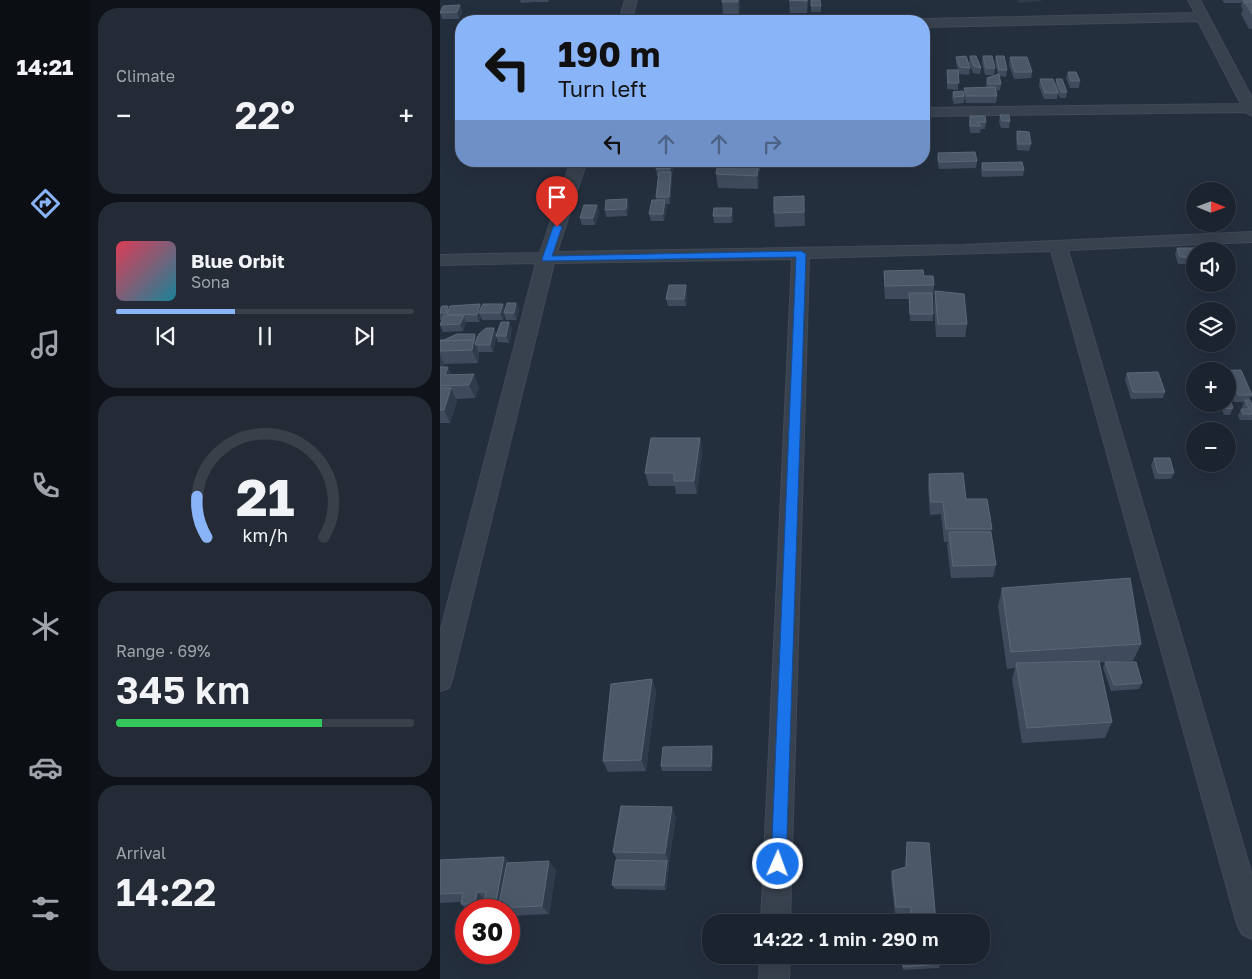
<!DOCTYPE html>
<html lang="en">
<head>
<meta charset="utf-8">
<style>
  body { margin:0; font-family:"Golos Text",sans-serif; background:#242b36; color:#f1f3f6; height:100vh; display:flex; flex-direction:column; font-size:19px; white-space:nowrap }
  * { box-sizing:border-box; margin:0 }
  p { font-size:16px; color:#a0a4aa }
  .icon { flex:none; width:28px; height:28px; fill:none; stroke:currentColor; stroke-width:2; stroke-linecap:round; stroke-linejoin:round }
  .map { position:relative; flex:1; overflow:hidden }
  .sheet { display:flex; flex-direction:column; gap:8px; padding:8px; background:#0f1319; width:350px }
  .sheet>* { flex:none }
  .top-card { position:absolute; left:15px; top:15px; width:475px; height:152px; border-radius:20px; box-shadow:0 5px 20px #0002,0 0 0 1px #39404a; background:#8ab4f8; color:#111; overflow:hidden }
  .needle { width:32px; rotate:91deg }
  .buttons { position:absolute; left:746px; top:182px; display:grid; gap:10px }
  .buttons a { display:grid; place-items:center; width:50px; height:50px; border-radius:50%; background:#1b232e; box-shadow:0 5px 20px #0002,0 0 0 1px #39404a; font-size:25px }
  .speed { position:absolute; left:15px; top:899px; display:flex; gap:10px; font-size:25px; font-weight:700; text-align:center }
  .speed>* { display:grid; place-content:center; width:65px; height:65px; border-radius:50%; background:#1b232e; box-shadow:0 5px 20px #0002,0 0 0 1px #39404a; line-height:1 }
  .speed .limit { border:8px solid #d22; background:#fff; color:#111 }
  .pin { position:absolute; display:grid; place-items:center; width:42px; height:42px; color:#fff; margin:-51px -21px; border-radius:50% 50% 50% 0; rotate:-45deg; box-shadow:0 0 5px #0007 }
  .pin .icon { rotate:45deg }
  .me { position:absolute; width:55px; margin:-28px; rotate:2deg; stroke-linejoin:round; filter:drop-shadow(0 0 4px #0008) }
  .turn { display:flex; align-items:center; gap:18px; height:105px; padding:0 20px; font-size:22px }
  .turn .icon { width:65px; height:65px; stroke-width:2.5 }
  .turn b { display:block; font-size:35px; line-height:42px }
  .lanes { display:flex; align-items:center; height:48px; padding:0 20px; background:#0003; justify-content:center; gap:25px; direction:ltr }
  .lanes .off { opacity:.35 }
  .big { font-size:38px; font-weight:600; line-height:1.1 }
  .sheet .card { flex:1; display:flex; flex-direction:column; justify-content:center; gap:8px; min-width:0; padding:0 18px; border-radius:20px; background:#242b36 }
  .sheet .dial { align-items:center; gap:0 }
  .dial svg { height:130px; overflow:visible; fill:none; stroke:#39404a; stroke-width:7; stroke-linecap:round; text-anchor:middle }
  .dial text { fill:#f1f3f6; stroke:none }
  .song { display:flex; align-items:center; gap:15px }
  .cover { width:60px; height:60px; border-radius:8px; background:linear-gradient(135deg,hsl(350 70% 55%),hsl(190 70% 35%)) }
  .played { height:5px; border-radius:2px; background:linear-gradient(90deg,#8ab4f8 40%,#39404a 40%) }
  .keys { display:flex; justify-content:space-around; direction:ltr }
  .heat { display:flex; justify-content:space-between; align-items:center; font-size:28px; direction:ltr }
  .charge { height:8px; border-radius:4px; background:linear-gradient(90deg,#34c759 69%,#39404a 0) }
  .trip { position:absolute; left:262px; top:914px; width:288px; height:50px; border-radius:20px; background:#1b232e; box-shadow:0 5px 20px #0002,0 0 0 1px #39404a; font-weight:600; line-height:50px; text-align:center }
  main { display:flex; flex:1; min-height:0 }
  .tab-bar { display:flex; flex-direction:column; width:90px; justify-content:space-around; align-items:center; background:#0b0e12; color:#a0a4aa }
  .tab-bar .icon { width:35px; height:35px }
  .tab-bar .on { color:#8ab4f8 }
  .tab-bar b { font-size:22px; color:#f1f3f6 }
  .map>svg:first-child { display:block }
  .lines { fill:none; stroke-linecap:round; stroke-linejoin:round }
  .street-casing { stroke:#414a57; stroke-width:2 }
  .street { fill:#38414e; fill-rule:evenodd }
  .wall { fill:#3f4b5c }
  .shaded-wall { fill:#2f3b4b }
  .building { fill:#4b5868; stroke:#5c6777 }
  .route { fill:#1a73e8; stroke:#114b97 }
</style>
</head>
<body>
<main>
<nav class="tab-bar">
<b>14:21</b>
<svg class="icon on" aria-label="directions" viewBox="0 0 24 24"><path d="M12 3l9 9-9 9-9-9zM9 14v-3h6M13 9l2 2-2 2"/></svg>
<svg class="icon" aria-label="music" viewBox="0 0 24 24"><path d="M9 18V5l10-2v13"/><circle cx="6" cy="18" r="3"/><circle cx="16" cy="16" r="3"/></svg>
<svg class="icon" aria-label="phone" viewBox="0 0 24 24"><path d="M5 4h4l2 5-3 2q2 4 5 5l2-3 5 2v4C11 20 4 13 5 4z"/></svg>
<svg class="icon" aria-label="climate" viewBox="0 0 24 24"><path d="M12 3v18M4 7l16 10M4 17L20 7"/></svg>
<svg class="icon" aria-label="car" viewBox="0 0 24 24"><path d="M5 17H2v-5l4-1 3-4h7l3 4 3 1v5h-3M9 17h6M6 11h13"/><circle cx="7" cy="17" r="2"/><circle cx="17" cy="17" r="2"/></svg>
<svg class="icon" aria-label="filters" viewBox="0 0 24 24"><path d="M4 7h16M4 17h16"/><circle cx="9" cy="7" r="2"/><circle cx="15" cy="17" r="2"/></svg>
</nav>
<section class="sheet">
<div class="card"><p>Climate</p>
<div class="heat"><a>−</a><b class="big">22°</b><a>+</a></div>
</div>
<div class="card">
<div class="song"><i class="cover"></i><div><b>Blue Orbit</b><p>Sona</p></div></div>
<div class="played"></div>
<div class="keys"><svg class="icon" aria-label="previous" viewBox="0 0 24 24"><path d="M18 5L8 12l10 7zM5 5v14"/></svg><svg class="icon" aria-label="pause" viewBox="0 0 24 24"><path d="M8 5v14M16 5v14"/></svg><svg class="icon" aria-label="next" viewBox="0 0 24 24"><path d="M6 5l10 7-10 7zM19 5v14"/></svg></div>
</div>
<div class="card dial"><svg viewBox="0 0 100 80">
<path d="M14 69A42 42 0 1 1 86 69"/>
<path d="M14 69A42 42 0 0 1 8 44" stroke="#8ab4f8"/>
<text x="50" y="56" font-size="32" font-weight="700">21</text>
<text x="50" y="72" font-size="11">km/h</text>
</svg></div>
<div class="card"><p>Range · 69%</p><b class="big">345 km</b><div class="charge"></div></div>
<div class="card"><p>Arrival</p><b class="big">14:22</b></div>
</section>
<div class="map">
<svg width="812" height="979" viewBox="0 0 812 979">
  <rect width="100%" height="100%" fill="#242f3e"/>
  <g class="lines">
    <defs>
      <path id="street" d="M185,0H197L191,21H179Z
        M748,0H760L812,98V116L805,112L484,116V108L801,104L758,21L484,27V21H479L484,19L755,13Z
        M131,161H147L117,252L524,245L812,232V242L628,250L812,875V939L802,934L797,924L611,251L369,258L350,922H321L352,259L114,263L12,680L9,688L0,691V633L96,263L0,265V255L100,253Z
        M320,955H350L349,979H319Z"/>
    </defs>
    <!-- street casing -->
    <use href="#street" class="street-casing"/>
    <!-- street -->
    <use href="#street" class="street"/>
  </g>
  <!-- wall -->
  <path class="wall" d="M80,0H109L108,2H95V0L94,2L81,3Z
    M300,0L299,14H283L282,2Z
    M349,0H368L367,13H350Z
    M371,0L381,6V12H371Z
    M782,0H812V29H809L801,14L803,10L801,6L802,3H784Z
    M20,5L22,12L19,19H2L0,12Z
    M530,56L541,68L540,74L533,73L529,63Z
    M543,56L555,68L554,75H545L542,62Z
    M556,56L567,70L566,77L559,76L561,84L560,90L556,91L557,96L556,103H526L524,97V103L514,104L512,98L513,92L524,94V88H547L546,84L547,78L558,74L555,62Z
    M516,57L530,68L529,75L519,74L518,71V90L507,89V70H518L516,63Z
    M570,57L592,72L591,78L574,79L569,64Z
    M628,72L640,81L639,88H630L626,78Z
    M600,79L615,85L616,79L627,92L626,98H620L618,93L617,99H604L599,86Z
    M560,115L570,121L569,128H561L559,122Z
    M530,116L546,122L545,129H541L540,133H530L529,122Z
    M577,131L591,144L589,151L577,150L576,138Z
    M498,153L537,161L536,168L499,169L497,159Z
    M295,161H319L320,171H319L318,189L278,188L276,174Z
    M542,163L584,170L583,176L542,177L541,169Z
    M234,166L232,174V178L230,204H226L227,206L224,221H211L209,214L216,200L218,176H217L216,169Z
    M364,196L365,226L335,227L334,213Z
    M187,199L189,206L187,216L166,217L165,210Z
    M159,212L155,225H142L140,218Z
    M293,215L292,223H274L273,216Z
    M737,248L755,251V264H738L735,254Z
    M444,271L484,276L494,285L493,298H492L493,314V321H470L469,299H445L444,284Z
    M495,291L527,324L525,337H496L494,305Z
    M247,292L246,306H228L226,299Z
    M76,303L79,310L76,320H66L64,314L63,320H42L41,317L39,322H26V323L23,331L3,332L0,325L2,320H0V306L1,308L9,309L40,304L42,308L63,304L65,310Z
    M788,316L791,325L788,332Z
    M69,322L72,329L69,343L58,342L56,337L53,352H39V354L38,363L4,364L3,367L12,375L39,387L35,398L16,399L17,401L10,423H0V340L37,339L54,328L56,334Z
    M788,371L812,395L809,400L812,405V420H800L798,416L801,409H802V407L804,402H794L791,392H788Z
    M687,373L725,392L723,398L691,399L685,379Z
    M782,404H788L793,408L790,415H784L781,406Z
    M260,438L262,451L257,494H236L235,486H209L205,473Z
    M714,458L734,473L731,479H715L711,465Z
    M489,474L526,499L552,529L551,532L556,565L553,577L511,578L507,545L508,542H504L501,514L490,515L488,487Z
    M562,588L701,644L693,661L674,662L702,683L699,689L671,691L663,668L665,662L659,663L672,722L665,738L582,743L572,679L575,668L567,669L558,606Z
    M212,679L216,691L206,771L168,772L163,761Z
    M273,752L272,771H222L221,766Z
    M236,817L229,862H228L229,865L226,890L175,889L172,885L177,860L173,852Z
    M467,842L496,922H470V915H455L451,879L452,871L465,868Z
    M64,857L69,862L116,870L109,914L69,916V910H52L45,903L44,910H27L21,904V902L0,903V860Z
    M461,955H499L500,964L499,968L463,970Z"/>
  <!-- shaded-wall -->
  <path class="shaded-wall" d="M298,0H300L299,14L298,2Z
    M578,0H602L601,1L578,3Z
    M20,5L22,12L19,19L17,12Z
    M232,161H233L234,166L232,174V178L230,204L229,197L231,174L230,169Z
    M318,162L319,175L318,189L317,176Z
    M187,199L189,206L187,216L186,209Z
    M225,200L227,206L224,221L223,214Z
    M157,205L159,212L155,225L153,218Z
    M292,208L293,215L292,223L291,216Z
    M246,285L247,292L246,306L244,299Z
    M76,303L79,310L76,320L74,313Z
    M40,304L43,311L39,313L41,317L39,322L37,315Z
    M63,304L65,310L63,320L60,313Z
    M24,316L26,323L23,331L20,324Z
    M69,322L72,329L69,343L66,336Z
    M54,328L56,334V337L53,352L50,345Z
    M35,334L38,340L36,345L39,354L38,363L32,350Z
    M0,355L4,364L2,372L0,369Z
    M8,367L14,380L5,375Z
    M34,374L39,387L35,398L29,385Z
    M11,388L17,401L10,423L4,410Z
    M260,438L262,451L257,494L254,481Z
    M212,679L216,691L206,771L201,760Z
    M272,746L273,752L272,771L271,766Z
    M232,807L236,817L229,862L225,853Z
    M64,857L72,866L62,908L56,902Z
    M109,861L116,870L109,914L102,906Z
    M227,861L229,865L226,890L224,885Z
    M37,892L45,900L44,910H41L35,904Z"/>
  <!-- building -->
  <path class="building" d="M282,0H298V2H282Z
    M349,0H367V1Z
    M371,0H380L381,6H371Z
    M803,0H812V2H805V4Z
    M805,2H812V14Z
    M20,5L17,12L0,13L3,6Z
    M526,56L530,68L520,67L516,57Z
    M530,56H536L541,68L534,66Z
    M543,56H552L555,68H546Z
    M556,56H564L567,70H559Z
    M570,57H587L592,72H575Z
    M507,70H518L519,83H508Z
    M628,72H636L640,81H631Z
    M559,74L561,84H548L547,78Z
    M600,79H613L618,93H605Z
    M616,79H622L627,92H621Z
    M555,87L557,96H527L524,88Z
    M523,91L524,96L514,97L513,92Z
    M560,115H569L570,121H562Z
    M530,116H545L546,122H538L541,126H530Z
    M577,131L589,132L591,144H578Z
    M535,152L537,161L499,162L498,153Z
    M218,161H232L230,169H216Z
    M281,161H294L281,162Z
    M303,161H319V164H318V162Z
    M278,162H318L317,176L276,174Z
    M582,162L584,170H543L542,163Z
    M219,172H231L229,197H216Z
    M364,196V212L334,213V197Z
    M187,199L186,209L165,210L166,200Z
    M212,200H225L223,214H209Z
    M144,205H157L153,218H140Z
    M274,208H292L291,216H273Z
    M737,248H762L764,251H755V257H740Z
    M483,270L484,276H493L494,285L445,286L444,271Z
    M229,285H246L244,299H226Z
    M495,291L524,294L527,324H498Z
    M469,293H492L493,314H470Z
    M67,303H76L74,313H64Z
    M40,304L37,315L7,314L10,306Z
    M43,304H63L60,313H39Z
    M2,306H8L6,313H0Z
    M758,310H785L786,311H758Z
    M4,315L24,316L20,324L0,325Z
    M788,316L791,325H788Z
    M61,322H69L66,336H56Z
    M46,328H54L50,345H36L35,343L39,334Z
    M17,334H35L34,340L0,341V340H4Z
    M34,340L32,350L0,351V341Z
    M0,367H8L5,375L34,374L29,385L0,386Z
    M801,370L812,395H798L794,385L788,386V371H774Z
    M718,372L725,392H693L687,373Z
    M0,388H11L4,410H0Z
    M788,400H790L793,408L787,409L785,404H788Z
    M805,400H810L812,405V414H803L801,409H809Z
    M211,438H260L254,481H234V473H205Z
    M714,458H730L734,473H718Z
    M523,473L526,499H547L552,529H506L503,502H491L489,474Z
    M509,532H551L556,565L513,566Z
    M690,578L701,644L571,652L562,588Z
    M659,661L672,722L587,728L576,663Z
    M665,662H696L702,683L674,685Z
    M212,679L201,760L163,761L171,684Z
    M272,746L271,766H221L223,747Z
    M181,806L232,807L225,853L173,852Z
    M467,842L489,843L496,922H471V907H456L452,871L466,867Z
    M64,857L56,902L44,903L46,892H37L35,904H21L23,893L0,894V860Z
    M176,860L227,861L224,885H172Z
    M109,861L102,906L58,908L67,863Z
    M462,955H499L500,964L463,967Z"/>
  <!-- route -->
  <path class="route" d="M117,224L122,227L112,256L361,251L366,254L346,864L344,869L338,871L333,869L331,864L356,257L103,261L102,259L113,227Z"/>
</svg>
<div class="buttons">
<a><svg class="needle" viewBox="-14 -14 28 28"><path d="M0-13l5 13h-10z" fill="#e53935"/><path d="M0 13l5-13h-10z" fill="#a0a4aa"/></svg></a>
<a><svg class="icon" aria-label="sound" viewBox="0 0 24 24"><path d="M4 9h4l5-4v14l-5-4H4zM17 9q2 3 0 6"/></svg></a>
<a><svg class="icon" aria-label="layers" viewBox="0 0 24 24"><path d="M12 4l9 5-9 5-9-5zM3 14l9 5 9-5"/></svg></a>
<a>+</a>
<a>−</a>
</div>
<div class="speed"><div class="limit">30</div></div>
<div class="pin" style="left:117px;top:227px;background:#d93025"><svg class="icon" aria-label="arrive" viewBox="0 0 24 24"><path d="M6 21V4h12l-3 4 3 4H6"/></svg></div>
<svg class="me" style="left:338px;top:864px" viewBox="-20 -20 40 40"><circle r="17" fill="#1a73e8" stroke="#fff" stroke-width="3"/><path d="M0-11L8 9 0 5-8 9z" fill="#fff"/></svg>
<div class="trip">14:22 · 1 min · 290 m</div>
<div class="top-card">
<div class="turn"><svg class="icon" aria-label="left" viewBox="0 0 24 24"><path d="M17 20v-9H6M10 6l-5 5 5 5"/></svg><div><b>190 m</b>Turn left</div></div>
<div class="lanes"><svg class="icon" aria-label="left" viewBox="0 0 24 24"><path d="M17 20v-9H6M10 6l-5 5 5 5"/></svg><svg class="icon off" aria-label="ahead" viewBox="0 0 24 24"><path d="M12 20V5M6 11l6-6 6 6"/></svg><svg class="icon off" aria-label="ahead" viewBox="0 0 24 24"><path d="M12 20V5M6 11l6-6 6 6"/></svg><svg class="icon off" aria-label="right" viewBox="0 0 24 24"><path d="M7 20v-9h11M14 6l5 5-5 5"/></svg></div>
</div>
</div>
</main>
</body>
</html>
